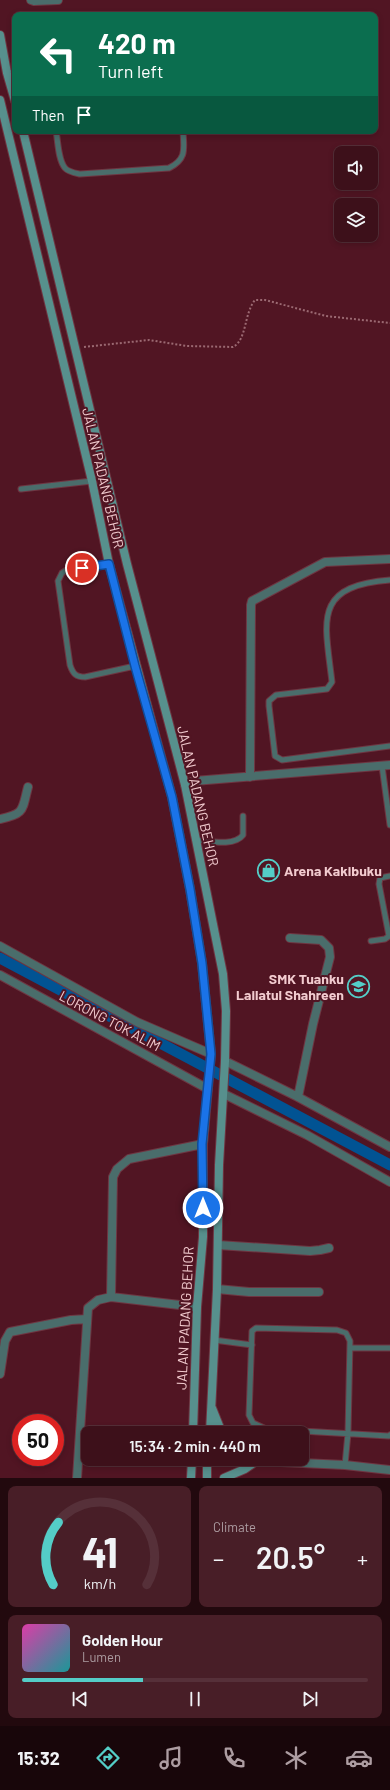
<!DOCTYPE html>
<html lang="en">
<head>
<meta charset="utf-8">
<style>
  body { margin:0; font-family:Barlow,sans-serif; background:#481e27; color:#f1f3f6; height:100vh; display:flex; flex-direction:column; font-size:15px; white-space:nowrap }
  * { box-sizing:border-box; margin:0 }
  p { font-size:13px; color:#ad9da2 }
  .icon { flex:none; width:22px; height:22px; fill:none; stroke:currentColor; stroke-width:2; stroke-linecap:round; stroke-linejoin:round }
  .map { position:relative; height:1478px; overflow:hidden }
  .drawer { display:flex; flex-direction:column; gap:8px; padding:8px; background:#22090e; flex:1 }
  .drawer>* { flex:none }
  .guide { position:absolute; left:12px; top:12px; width:366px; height:122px; border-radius:8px; box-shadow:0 2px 6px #0003,0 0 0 1px #563039; background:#0b6e4f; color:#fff; overflow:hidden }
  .fabs { position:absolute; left:334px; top:146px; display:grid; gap:8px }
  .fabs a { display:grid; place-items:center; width:44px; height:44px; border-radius:8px; background:#3d101a; box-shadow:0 2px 6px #0003,0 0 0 1px #563039; font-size:20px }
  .speed { position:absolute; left:12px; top:1414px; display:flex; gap:8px; font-size:20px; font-weight:700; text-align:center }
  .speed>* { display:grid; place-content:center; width:52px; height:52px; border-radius:50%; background:#3d101a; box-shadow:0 2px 6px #0003,0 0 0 1px #563039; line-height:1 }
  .speed .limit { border:6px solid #d22; background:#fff; color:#111 }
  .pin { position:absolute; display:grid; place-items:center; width:34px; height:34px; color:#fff; margin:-17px; border:2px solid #fff; border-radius:50%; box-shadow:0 1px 4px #0007 }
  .me { position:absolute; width:44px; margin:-22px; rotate:0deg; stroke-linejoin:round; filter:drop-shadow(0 0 3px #0008) }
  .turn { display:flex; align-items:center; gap:14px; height:84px; padding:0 20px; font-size:18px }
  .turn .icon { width:52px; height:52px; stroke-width:2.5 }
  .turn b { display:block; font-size:28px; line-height:34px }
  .then { display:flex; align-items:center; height:38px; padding:0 20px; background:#0003; gap:8px; font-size:15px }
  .big { font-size:30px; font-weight:600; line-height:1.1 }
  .drawer .widget { flex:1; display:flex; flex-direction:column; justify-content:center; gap:6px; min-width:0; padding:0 14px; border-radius:8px; background:#481e27 }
  .drawer .dial { align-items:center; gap:0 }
  .dial svg { height:104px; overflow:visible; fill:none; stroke:#563039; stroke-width:7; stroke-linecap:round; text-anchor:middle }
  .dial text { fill:#f1f3f6; stroke:none }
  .song { display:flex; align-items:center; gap:12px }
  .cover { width:48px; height:48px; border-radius:6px; background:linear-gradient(135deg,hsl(320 70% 55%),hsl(180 70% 35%)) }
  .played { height:4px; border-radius:2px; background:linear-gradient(90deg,#54cdc7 35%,#563039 35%) }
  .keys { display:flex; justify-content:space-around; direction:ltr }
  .heat { display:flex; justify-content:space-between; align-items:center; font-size:22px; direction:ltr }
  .drawer .tiles { flex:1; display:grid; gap:8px; grid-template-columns:1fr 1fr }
  .widget:last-child { grid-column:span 2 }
  .trip { position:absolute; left:81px; top:1426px; width:228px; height:40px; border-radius:8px; background:#3d101a; box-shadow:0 2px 6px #0003,0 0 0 1px #563039; font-weight:600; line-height:40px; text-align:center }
  .menu { display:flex; height:64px; justify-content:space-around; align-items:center; background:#18060a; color:#ad9da2 }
  .menu .icon { width:28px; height:28px }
  .menu .on { color:#54cdc7 }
  .menu b { font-size:18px; color:#f1f3f6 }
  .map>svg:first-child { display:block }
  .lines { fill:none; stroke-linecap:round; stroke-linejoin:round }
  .canal { stroke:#015393; stroke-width:11 }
  .service-casing { stroke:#6e3642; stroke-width:7 }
  .minor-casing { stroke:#6e3642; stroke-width:10 }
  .tertiary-casing { stroke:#6e3642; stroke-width:10 }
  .secondary-casing { stroke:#6e3642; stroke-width:10 }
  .path { stroke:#9b6972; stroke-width:2; stroke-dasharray:2 2; stroke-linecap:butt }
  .service { stroke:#4a6d6b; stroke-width:5 }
  .minor { stroke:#4a6d6b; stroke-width:8 }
  .tertiary { stroke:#4a6d6b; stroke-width:8 }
  .secondary { stroke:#57908d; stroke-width:8 }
  .route-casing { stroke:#114b97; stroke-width:10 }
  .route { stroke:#1a73e8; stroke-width:7 }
  .labels { text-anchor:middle; stroke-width:4; stroke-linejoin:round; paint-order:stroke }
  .street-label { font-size:14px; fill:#f2cbcf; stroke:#511523 }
  .poi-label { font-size:14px; font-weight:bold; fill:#f2cbcf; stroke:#511523; text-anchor:start }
</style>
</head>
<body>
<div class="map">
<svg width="390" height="1478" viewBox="0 0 390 1478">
  <rect width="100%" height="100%" fill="#511523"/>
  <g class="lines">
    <!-- canal -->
    <path class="canal" d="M0,958L390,1165"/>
    <defs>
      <path id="service" d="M7,73L15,72
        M56,131C58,141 58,160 65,168C68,172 75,173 80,174L169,168C187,159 184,149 183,131
        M21,489L92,481
        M109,564L68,569L62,573L58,581L70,665C73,674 76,677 85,677L135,666
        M390,580C312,586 325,621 332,682L327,689L276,695L269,701V706L275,756L282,760L390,746
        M382,766L390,825
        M196,840C209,841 234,847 243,835V816
        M371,941L385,939L389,936L379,884L380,878L390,876
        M214,1340L252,1345
        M350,1348H390
        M345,1465L348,1433L350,1341L346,1333L337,1330L256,1328L252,1331L249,1415L253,1423L266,1429L389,1436L390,1435"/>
      <path id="minor" d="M31,0L34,1L58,0
        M250,777L251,605L252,601L325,562L390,559
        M185,785L194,781L390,765
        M0,819C25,814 22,810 28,787
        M290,938L321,940L329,948L330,957L313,1024L298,1097
        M0,946L137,1022L211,1054
        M0,975L208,1089
        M225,1061L298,1097L390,1147
        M224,1094L307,1135L390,1182
        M218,1245L310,1251L320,1250L329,1248
        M217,1289L249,1292H319
        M111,1297L113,1177L117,1169L129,1159L203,1144
        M0,1374L5,1341L10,1332L71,1320L87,1319
        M77,1478L88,1308L98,1300L111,1297L197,1307"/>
      <path id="tertiary" d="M219,1459L345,1465L390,1470"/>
      <path id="secondary" d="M0,35L7,73L15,101
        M0,100L92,481L109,564L172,797L190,889L202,963L211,1054L203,1144V1237L197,1307L193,1433
        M23,131L127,564L185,785L223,974L226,1011L225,1061L219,1165L217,1289L210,1433
        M212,1408L222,1433
        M191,1478L192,1459
        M207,1478V1459
        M224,1478L245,1469L258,1460L256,1459"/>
    </defs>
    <!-- service casing -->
    <use href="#service" class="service-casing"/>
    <!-- minor casing -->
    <use href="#minor" class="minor-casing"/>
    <!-- tertiary casing -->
    <use href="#tertiary" class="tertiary-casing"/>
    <!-- secondary casing -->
    <use href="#secondary" class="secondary-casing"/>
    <!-- path -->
    <path class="path" d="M84,347L149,340L187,346L233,347C247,340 244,313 255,300H265L326,316L390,323"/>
    <!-- service -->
    <use href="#service" class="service"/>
    <!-- minor -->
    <use href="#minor" class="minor"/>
    <!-- tertiary -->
    <use href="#tertiary" class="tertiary"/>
    <!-- secondary -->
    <use href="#secondary" class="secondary"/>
  </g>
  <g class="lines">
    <defs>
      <path id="route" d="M82,568L109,564L135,666L172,797L190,889L202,963L211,1054L202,1144L203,1208"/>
    </defs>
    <!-- route casing -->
    <use href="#route" class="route-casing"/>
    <!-- route -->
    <use href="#route" class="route"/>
  </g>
  <!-- icons -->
  <defs>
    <symbol id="shop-ring" viewBox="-11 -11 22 22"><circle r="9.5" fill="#511523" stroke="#54cdc7" stroke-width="1.5"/><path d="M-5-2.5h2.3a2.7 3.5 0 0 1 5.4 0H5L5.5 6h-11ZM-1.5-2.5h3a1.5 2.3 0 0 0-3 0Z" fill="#54cdc7"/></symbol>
    <symbol id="school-ring" viewBox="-11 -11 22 22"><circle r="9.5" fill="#511523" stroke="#54cdc7" stroke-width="1.5"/><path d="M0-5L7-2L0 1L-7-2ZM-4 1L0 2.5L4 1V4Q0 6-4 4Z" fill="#54cdc7"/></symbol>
  </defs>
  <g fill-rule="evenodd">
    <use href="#shop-ring" x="256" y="858" width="25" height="25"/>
    <use href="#school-ring" x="346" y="974" width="25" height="25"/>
  </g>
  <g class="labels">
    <!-- street labels -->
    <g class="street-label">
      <text transform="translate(103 478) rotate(77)" y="5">JALAN PADANG BEHOR</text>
      <text transform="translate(198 796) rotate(77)" y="5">JALAN PADANG BEHOR</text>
      <text transform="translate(110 1021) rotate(28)" y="5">LORONG TOK ALIM</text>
      <text transform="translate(185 1318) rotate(-87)" y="5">JALAN PADANG BEHOR</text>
    </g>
    <!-- poi labels -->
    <g class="poi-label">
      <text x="284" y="876">Arena Kakibuku</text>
      <text x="344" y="984" text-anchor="end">SMK Tuanku<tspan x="344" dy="16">Lailatul Shahreen</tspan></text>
    </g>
  </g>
</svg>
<div class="fabs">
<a><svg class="icon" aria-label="sound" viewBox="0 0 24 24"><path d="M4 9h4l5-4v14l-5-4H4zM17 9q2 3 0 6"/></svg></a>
<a><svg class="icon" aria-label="layers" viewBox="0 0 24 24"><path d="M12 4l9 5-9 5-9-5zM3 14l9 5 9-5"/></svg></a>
</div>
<div class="speed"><div class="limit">50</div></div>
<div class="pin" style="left:82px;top:568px;background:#d93025"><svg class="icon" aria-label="arrive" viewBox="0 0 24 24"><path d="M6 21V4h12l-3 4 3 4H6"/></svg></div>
<svg class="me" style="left:203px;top:1208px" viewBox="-20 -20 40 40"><circle r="17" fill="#1a73e8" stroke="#fff" stroke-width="3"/><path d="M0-11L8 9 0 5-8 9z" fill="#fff"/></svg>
<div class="trip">15:34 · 2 min · 440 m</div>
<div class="guide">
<div class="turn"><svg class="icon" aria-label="left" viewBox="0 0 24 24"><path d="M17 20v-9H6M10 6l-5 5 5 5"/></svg><div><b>420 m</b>Turn left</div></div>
<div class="then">Then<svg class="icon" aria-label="arrive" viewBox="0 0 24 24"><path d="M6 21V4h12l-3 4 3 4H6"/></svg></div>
</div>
</div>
<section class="drawer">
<div class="tiles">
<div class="widget dial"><svg viewBox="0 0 100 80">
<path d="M14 69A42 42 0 1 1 86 69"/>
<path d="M14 69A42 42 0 0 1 18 21" stroke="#54cdc7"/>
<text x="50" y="56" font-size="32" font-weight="700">41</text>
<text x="50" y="72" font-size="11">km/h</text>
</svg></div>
<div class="widget"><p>Climate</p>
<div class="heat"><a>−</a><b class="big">20.5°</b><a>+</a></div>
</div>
<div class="widget">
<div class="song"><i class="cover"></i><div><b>Golden Hour</b><p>Lumen</p></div></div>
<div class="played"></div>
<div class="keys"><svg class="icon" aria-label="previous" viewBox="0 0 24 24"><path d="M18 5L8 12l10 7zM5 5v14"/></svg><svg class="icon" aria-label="pause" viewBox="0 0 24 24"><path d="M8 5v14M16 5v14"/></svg><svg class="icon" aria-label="next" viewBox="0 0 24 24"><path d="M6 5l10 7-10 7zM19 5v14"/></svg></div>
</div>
</div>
</section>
<nav class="menu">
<b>15:32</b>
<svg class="icon on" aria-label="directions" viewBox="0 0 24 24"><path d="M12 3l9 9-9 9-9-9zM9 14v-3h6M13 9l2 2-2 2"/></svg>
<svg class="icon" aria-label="music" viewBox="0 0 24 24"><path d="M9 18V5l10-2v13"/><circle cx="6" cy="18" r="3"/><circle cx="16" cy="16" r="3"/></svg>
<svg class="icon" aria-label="phone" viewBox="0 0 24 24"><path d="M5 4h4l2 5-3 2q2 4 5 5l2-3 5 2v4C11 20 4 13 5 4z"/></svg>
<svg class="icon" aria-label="climate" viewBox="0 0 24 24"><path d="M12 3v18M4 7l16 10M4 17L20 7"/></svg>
<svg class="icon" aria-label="car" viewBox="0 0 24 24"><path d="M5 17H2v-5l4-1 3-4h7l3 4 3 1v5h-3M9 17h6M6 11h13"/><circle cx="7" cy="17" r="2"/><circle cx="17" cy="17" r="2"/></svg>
</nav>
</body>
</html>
